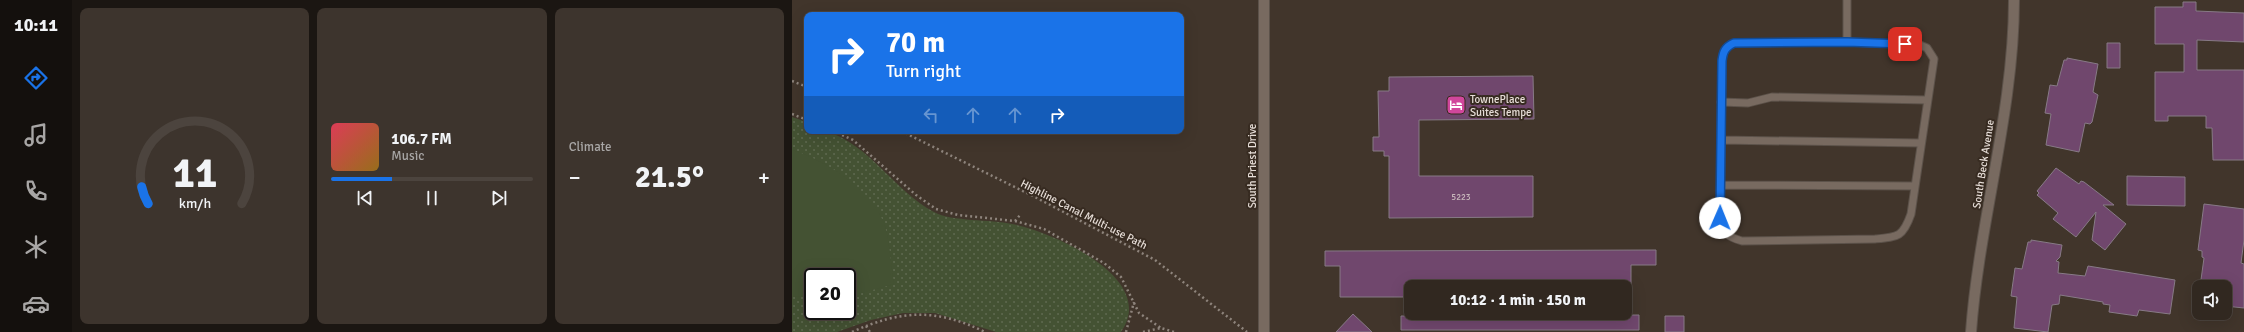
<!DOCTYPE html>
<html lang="en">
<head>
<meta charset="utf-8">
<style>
  body { margin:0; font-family:Signika,sans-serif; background:#3d342d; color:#f1f3f6; height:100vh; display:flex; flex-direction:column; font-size:15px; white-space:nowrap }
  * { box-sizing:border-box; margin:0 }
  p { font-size:13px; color:#a8a6a5 }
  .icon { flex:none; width:22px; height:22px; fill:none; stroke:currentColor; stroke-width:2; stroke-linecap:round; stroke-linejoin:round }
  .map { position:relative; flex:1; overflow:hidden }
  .sheet { display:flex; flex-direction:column; gap:8px; padding:8px; background:#1b1612; width:720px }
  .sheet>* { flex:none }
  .top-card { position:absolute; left:12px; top:12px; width:380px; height:122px; border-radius:8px; box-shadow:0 4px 16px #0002,0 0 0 1px #4c443e; background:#1a73e8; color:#fff; overflow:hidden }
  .controls { position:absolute; left:1400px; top:280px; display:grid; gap:8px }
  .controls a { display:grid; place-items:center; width:40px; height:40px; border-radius:8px; background:#312820; box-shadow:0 4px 16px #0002,0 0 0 1px #4c443e; font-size:20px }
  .speed { position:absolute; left:12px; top:268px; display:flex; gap:8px; font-size:20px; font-weight:700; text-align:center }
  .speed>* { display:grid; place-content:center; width:52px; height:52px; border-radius:50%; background:#312820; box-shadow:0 4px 16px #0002,0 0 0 1px #4c443e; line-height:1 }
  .speed .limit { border:2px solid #111; border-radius:6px; background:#fff; color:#111 }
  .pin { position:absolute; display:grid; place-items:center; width:34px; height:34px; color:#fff; margin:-17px; border-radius:8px; box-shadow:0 2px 6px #0006 }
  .me { position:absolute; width:44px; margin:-22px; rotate:1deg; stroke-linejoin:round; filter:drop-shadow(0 0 3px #0008) }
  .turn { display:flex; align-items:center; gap:14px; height:84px; padding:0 16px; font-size:18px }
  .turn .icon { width:52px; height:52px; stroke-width:2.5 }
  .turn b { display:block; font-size:28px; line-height:34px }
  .lanes { display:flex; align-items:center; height:38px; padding:0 16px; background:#0003; justify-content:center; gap:20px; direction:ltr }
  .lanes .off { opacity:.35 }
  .big { font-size:30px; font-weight:700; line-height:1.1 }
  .sheet .widget { flex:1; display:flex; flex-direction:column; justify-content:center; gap:6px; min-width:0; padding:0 14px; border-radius:8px; background:#3d342d }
  .sheet .dial { align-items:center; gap:0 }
  .dial svg { height:104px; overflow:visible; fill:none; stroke:#4c443e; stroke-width:7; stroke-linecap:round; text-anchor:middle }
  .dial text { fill:#f1f3f6; stroke:none }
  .song { display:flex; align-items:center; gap:12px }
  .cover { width:48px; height:48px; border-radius:6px; background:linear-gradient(135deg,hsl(350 70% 55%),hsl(40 70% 35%)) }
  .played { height:4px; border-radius:2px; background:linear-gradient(90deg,#1a73e8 30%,#4c443e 30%) }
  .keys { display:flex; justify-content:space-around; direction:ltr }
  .heat { display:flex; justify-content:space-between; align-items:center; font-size:22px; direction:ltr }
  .sheet .tiles { flex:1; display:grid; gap:8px; grid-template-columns:repeat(3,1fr) }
  .trip { position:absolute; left:612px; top:280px; width:228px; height:40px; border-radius:8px; background:#312820; box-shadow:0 4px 16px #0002,0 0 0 1px #4c443e; font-weight:700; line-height:40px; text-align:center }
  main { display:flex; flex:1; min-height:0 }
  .tabs { display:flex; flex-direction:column; width:72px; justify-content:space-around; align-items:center; background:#14100d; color:#a8a6a5 }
  .tabs .icon { width:28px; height:28px }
  .tabs .selected { color:#1a73e8 }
  .tabs b { font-size:18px; color:#f1f3f6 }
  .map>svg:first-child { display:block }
  .grass { fill:url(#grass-dots); fill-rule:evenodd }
  .pitch { fill:#445233 }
  .building { fill:#70476d; stroke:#877a86 }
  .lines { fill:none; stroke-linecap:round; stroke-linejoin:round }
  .lane-casing { stroke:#5c524a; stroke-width:9 }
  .street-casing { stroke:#5c524a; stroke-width:12 }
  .secondary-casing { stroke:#5c524a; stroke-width:12 }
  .path { stroke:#8e847c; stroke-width:2.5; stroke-dasharray:2 3; stroke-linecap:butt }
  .lane { stroke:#786a60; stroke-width:7 }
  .street { stroke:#786a60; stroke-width:10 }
  .secondary { stroke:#786a60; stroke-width:10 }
  .route-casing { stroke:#114b97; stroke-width:10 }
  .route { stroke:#1a73e8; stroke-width:7 }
  .labels { text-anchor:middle; stroke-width:4; stroke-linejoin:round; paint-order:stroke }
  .number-label { font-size:9px; fill:#c8b8bc }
  .poi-label { font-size:11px; fill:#e6ddd7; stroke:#372b21; text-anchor:start }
  .street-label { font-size:11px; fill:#e6ddd7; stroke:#372b21 }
</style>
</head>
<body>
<main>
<nav class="tabs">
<b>10:11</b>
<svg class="icon selected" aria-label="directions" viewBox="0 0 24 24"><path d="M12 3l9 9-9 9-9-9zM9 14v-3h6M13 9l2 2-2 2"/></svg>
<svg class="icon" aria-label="music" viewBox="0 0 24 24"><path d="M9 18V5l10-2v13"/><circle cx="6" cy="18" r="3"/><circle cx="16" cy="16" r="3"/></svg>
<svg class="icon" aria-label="phone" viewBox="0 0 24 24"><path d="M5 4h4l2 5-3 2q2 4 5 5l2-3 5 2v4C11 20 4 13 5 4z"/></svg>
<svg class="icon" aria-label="climate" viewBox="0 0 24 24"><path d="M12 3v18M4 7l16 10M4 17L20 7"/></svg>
<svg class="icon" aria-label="car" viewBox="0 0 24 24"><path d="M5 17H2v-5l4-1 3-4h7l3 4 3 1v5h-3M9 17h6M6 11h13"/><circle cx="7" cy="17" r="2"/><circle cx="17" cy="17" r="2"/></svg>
</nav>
<section class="sheet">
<div class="tiles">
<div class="widget dial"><svg viewBox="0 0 100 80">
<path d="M14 69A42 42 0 1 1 86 69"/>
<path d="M14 69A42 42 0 0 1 9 56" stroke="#1a73e8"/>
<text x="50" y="56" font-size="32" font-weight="700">11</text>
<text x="50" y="72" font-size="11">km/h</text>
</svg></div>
<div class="widget">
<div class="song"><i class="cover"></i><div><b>106.7 FM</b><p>Music</p></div></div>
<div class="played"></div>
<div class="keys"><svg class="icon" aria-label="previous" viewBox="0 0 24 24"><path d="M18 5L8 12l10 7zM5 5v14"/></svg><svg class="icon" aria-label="pause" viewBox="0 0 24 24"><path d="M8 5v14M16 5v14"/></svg><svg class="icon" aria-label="next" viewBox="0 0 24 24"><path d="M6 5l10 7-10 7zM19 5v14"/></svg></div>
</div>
<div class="widget"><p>Climate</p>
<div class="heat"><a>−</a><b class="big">21.5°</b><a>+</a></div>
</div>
</div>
</section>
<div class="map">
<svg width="1452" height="332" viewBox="0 0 1452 332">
  <defs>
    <pattern id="grass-dots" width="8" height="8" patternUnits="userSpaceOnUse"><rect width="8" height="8" fill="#445233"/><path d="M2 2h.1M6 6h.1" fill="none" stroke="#5f6a50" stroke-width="1.8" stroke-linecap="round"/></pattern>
  </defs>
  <rect width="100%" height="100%" fill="#41352b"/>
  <!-- grass -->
  <path class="grass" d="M0,117L15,122V131C21,131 28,130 33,131C78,144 102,191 142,212C160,222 199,219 220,224C260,232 367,278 329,332H204L143,313H111L79,320L45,332H0ZM21,277H55V311H21Z"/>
  <!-- pitch -->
  <path class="pitch" d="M0,150C33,159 82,192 93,226C98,244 99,266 102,284L55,297V277H21V297L0,296Z"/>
  <!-- building -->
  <path class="building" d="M1391,2H1404V11L1452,13V42L1405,40V70H1452V160H1421L1420,128H1414V116H1376V121H1363V72H1392V44H1363V7H1391Z
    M1315,43H1328V68H1315Z
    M1275,58L1306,64L1301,92L1306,95L1300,122L1298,124L1293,123L1287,152L1254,145L1259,114L1253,113L1258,85L1265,86L1272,60H1275Z
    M741,76L742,119L627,120V176H741V217L597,218V156H592V151H581V137H587L586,91H597V77Z
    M1264,168L1287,184L1289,181L1292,182L1322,205H1311L1334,224L1313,250L1300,240L1304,212L1284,237L1261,219L1266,213L1245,195L1247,193L1245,191Z
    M1335,176L1393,177V206L1335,205Z
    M1412,204L1452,209V240L1449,263L1452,264V308L1433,306V287H1408L1412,258L1410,257V251L1406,250Z
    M1239,240L1270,245L1268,257L1264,261L1267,262L1266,273L1293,276L1296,266L1383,280L1378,314L1347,310L1345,316L1317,312L1318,305L1311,304V302L1268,295L1267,304L1260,305L1256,332L1222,328L1225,297L1219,296L1223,268L1230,269L1236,242H1239Z
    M864,250V265H839V287H619V297H548V266H533V251Z
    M561,314L578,330L580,332H544Z
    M847,315V330H609V316Z
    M873,316H892V332H873Z"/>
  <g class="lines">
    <defs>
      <path id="lane" d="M1055,42L1128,45L1135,48L1142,59L1119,214C1111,237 1106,237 1083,239L950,241C936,237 930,233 928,218L930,61C931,52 933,47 942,43Z
        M1055,42V0
        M929,102L956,103L980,97L1136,100
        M929,140L1129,143
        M929,185L1123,186"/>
      <path id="street" d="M1179,332C1187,221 1222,112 1222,0"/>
      <path id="secondary" d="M472,0V332"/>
    </defs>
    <!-- lane casing -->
    <use href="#lane" class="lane-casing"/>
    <!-- street casing -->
    <use href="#street" class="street-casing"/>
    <!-- secondary casing -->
    <use href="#secondary" class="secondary-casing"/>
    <!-- path -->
    <path class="path" d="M0,81L15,87
      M0,114L15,120
      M41,131L61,140L124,195L144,209L166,215L223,221L228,215
      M109,131L243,197L363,260L455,332
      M223,221L252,229L312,263L329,277L347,313L369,328
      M74,326L78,332
      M60,332C109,310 144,308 193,332
      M334,332L342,302
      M351,332L369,328L382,332"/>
    <!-- lane -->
    <use href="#lane" class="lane"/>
    <!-- street -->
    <use href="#street" class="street"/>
    <!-- secondary -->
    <use href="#secondary" class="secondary"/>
  </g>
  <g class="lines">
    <defs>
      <path id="route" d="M928,218L930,61C931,52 933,47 942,43L1055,42L1113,44"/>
    </defs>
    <!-- route casing -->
    <use href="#route" class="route-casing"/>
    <!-- route -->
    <use href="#route" class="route"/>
  </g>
  <!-- icons -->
  <defs>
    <symbol id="hotel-square" viewBox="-11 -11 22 22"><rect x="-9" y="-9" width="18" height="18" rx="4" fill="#d1479c" stroke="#372b21"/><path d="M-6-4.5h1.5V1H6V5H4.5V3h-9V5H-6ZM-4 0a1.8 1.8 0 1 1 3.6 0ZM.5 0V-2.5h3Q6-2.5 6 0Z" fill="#fff"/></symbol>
  </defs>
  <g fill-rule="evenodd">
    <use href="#hotel-square" x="653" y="94" width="22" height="22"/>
  </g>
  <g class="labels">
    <!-- number labels -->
    <g class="number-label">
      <text x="669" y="200">5223</text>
    </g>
    <!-- poi labels -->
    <g class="poi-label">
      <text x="678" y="103">TownePlace<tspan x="678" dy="13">Suites Tempe</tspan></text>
    </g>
    <!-- street labels -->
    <g class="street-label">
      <text transform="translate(1191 164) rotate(-81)" y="4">South Beck Avenue</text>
      <text transform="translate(460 166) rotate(-90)" y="4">South Priest Drive</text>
      <text transform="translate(292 214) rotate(27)" y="4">Highline Canal Multi-use Path</text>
    </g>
  </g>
</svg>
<div class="controls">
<a><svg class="icon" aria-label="sound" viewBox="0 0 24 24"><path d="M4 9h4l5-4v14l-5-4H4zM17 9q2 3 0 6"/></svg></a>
</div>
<div class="speed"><div class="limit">20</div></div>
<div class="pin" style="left:1113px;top:44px;background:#d93025"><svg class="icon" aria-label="arrive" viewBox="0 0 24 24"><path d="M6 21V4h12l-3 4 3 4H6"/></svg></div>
<svg class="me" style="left:928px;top:218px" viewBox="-20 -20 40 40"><circle r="19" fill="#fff"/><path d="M0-13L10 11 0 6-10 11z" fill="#1a73e8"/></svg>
<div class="trip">10:12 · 1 min · 150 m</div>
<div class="top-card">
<div class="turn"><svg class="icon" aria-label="right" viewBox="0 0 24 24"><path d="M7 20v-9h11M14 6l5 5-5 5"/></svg><div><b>70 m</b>Turn right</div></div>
<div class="lanes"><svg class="icon off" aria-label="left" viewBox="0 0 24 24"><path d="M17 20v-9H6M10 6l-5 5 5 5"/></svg><svg class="icon off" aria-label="ahead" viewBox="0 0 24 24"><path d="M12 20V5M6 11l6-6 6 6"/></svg><svg class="icon off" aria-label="ahead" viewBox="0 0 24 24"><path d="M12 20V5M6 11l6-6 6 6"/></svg><svg class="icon" aria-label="right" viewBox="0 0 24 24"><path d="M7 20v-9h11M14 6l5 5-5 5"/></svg></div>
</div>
</div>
</main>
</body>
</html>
